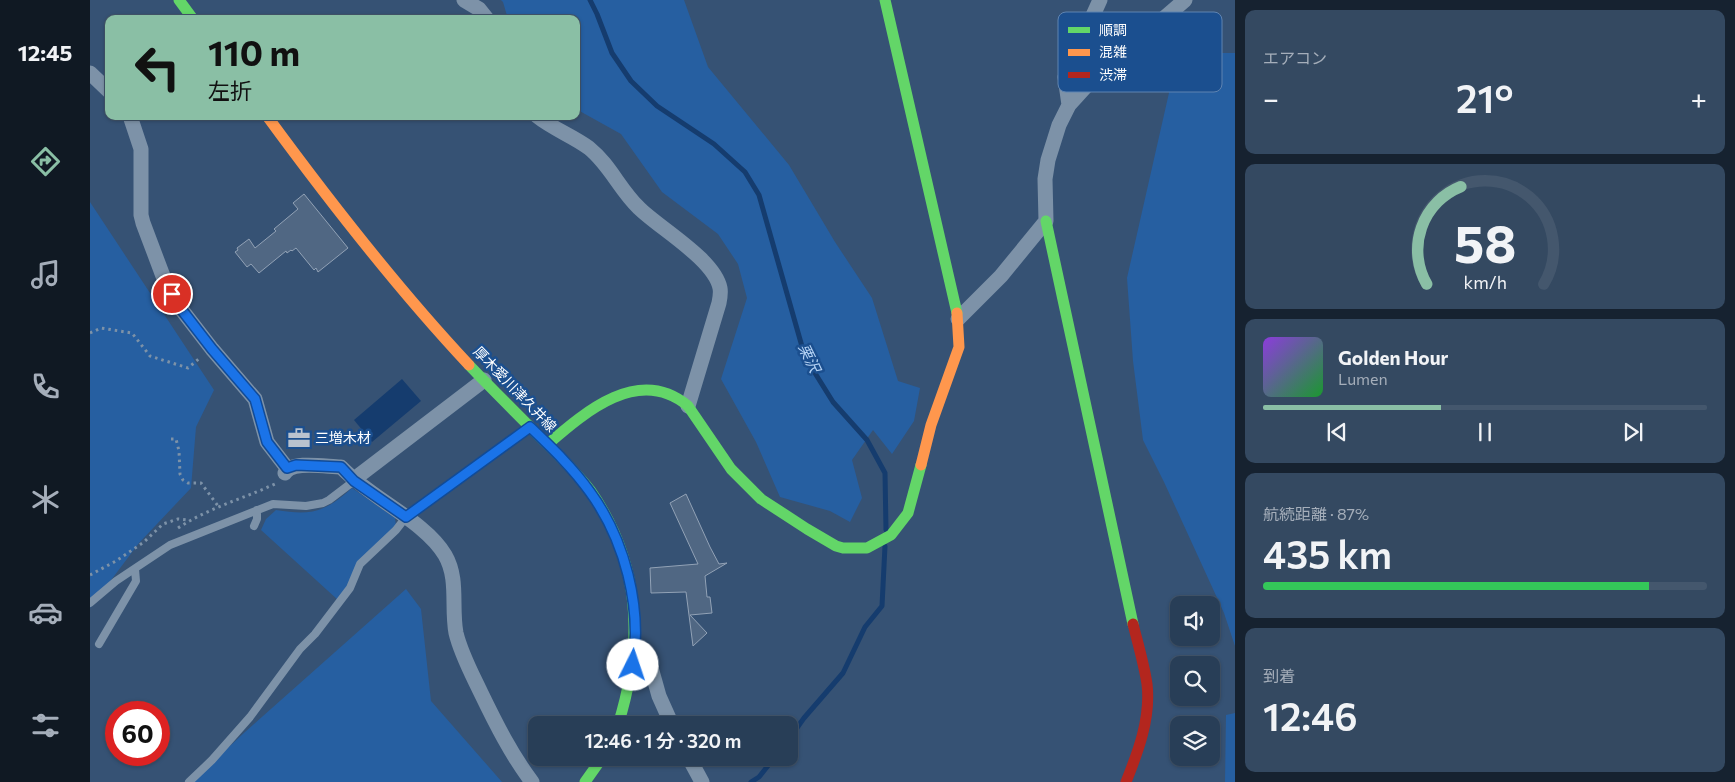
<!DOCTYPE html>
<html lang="ja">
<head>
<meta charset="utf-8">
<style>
  body { margin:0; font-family:Commissioner,"Noto Sans JP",sans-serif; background:#344961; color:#f1f3f6; height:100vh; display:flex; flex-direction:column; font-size:19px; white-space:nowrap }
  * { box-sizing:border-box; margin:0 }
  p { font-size:16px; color:#a5aeba }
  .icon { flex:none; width:28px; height:28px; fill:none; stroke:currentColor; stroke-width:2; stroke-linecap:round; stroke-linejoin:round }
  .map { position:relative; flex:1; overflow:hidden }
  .panel { display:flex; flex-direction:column; gap:10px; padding:10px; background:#162230; width:500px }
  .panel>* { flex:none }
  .top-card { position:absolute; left:15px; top:15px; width:475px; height:105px; border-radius:10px; box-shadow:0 1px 4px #0004,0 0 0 1px #44576d; background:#8abfa5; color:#111; overflow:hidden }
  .buttons { position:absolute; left:1080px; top:596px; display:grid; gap:10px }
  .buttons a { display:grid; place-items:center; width:50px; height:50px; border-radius:10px; background:#283e57; box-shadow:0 1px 4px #0004,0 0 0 1px #44576d; font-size:25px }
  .speed { position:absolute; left:15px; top:701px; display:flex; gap:10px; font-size:25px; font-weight:700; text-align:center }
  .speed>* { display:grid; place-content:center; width:65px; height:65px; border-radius:50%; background:#283e57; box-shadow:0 1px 4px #0004,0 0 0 1px #44576d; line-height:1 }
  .speed .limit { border:8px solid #d22; background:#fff; color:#111 }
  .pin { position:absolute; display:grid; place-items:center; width:42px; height:42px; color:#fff; margin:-21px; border:2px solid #fff; border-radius:50%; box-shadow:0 1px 5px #0007 }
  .me { position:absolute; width:55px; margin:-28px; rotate:4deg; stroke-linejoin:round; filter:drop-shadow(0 0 4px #0008) }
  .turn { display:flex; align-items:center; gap:18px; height:105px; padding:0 20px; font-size:22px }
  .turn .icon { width:65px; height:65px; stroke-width:2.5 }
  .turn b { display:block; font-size:35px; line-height:42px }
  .big { font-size:38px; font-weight:600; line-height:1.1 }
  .panel .widget { flex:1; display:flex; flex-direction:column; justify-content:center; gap:8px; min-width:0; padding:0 18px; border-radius:10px; background:#344961 }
  .panel .dial { align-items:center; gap:0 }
  .dial svg { height:130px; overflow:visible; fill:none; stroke:#44576d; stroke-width:7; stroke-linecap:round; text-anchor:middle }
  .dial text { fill:#f1f3f6; stroke:none }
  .song { display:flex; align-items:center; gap:15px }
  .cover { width:60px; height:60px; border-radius:8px; background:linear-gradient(135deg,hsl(270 70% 55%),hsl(130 70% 35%)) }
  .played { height:5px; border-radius:2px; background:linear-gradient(90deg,#8abfa5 40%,#44576d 40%) }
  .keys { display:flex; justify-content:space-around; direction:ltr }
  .heat { display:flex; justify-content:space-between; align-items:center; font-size:28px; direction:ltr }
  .charge { height:8px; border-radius:4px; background:linear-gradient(90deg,#34c759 87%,#44576d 0) }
  .trip { position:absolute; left:438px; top:716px; width:270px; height:50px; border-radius:10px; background:#283e57; box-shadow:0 1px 4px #0004,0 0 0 1px #44576d; font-weight:600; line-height:50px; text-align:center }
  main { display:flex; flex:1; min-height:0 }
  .tab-bar { display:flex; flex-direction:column; width:90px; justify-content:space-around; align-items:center; background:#101923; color:#a5aeba }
  .tab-bar .icon { width:35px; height:35px }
  .tab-bar .selected { color:#8abfa5 }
  .tab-bar b { font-size:22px; color:#f1f3f6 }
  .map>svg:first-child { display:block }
  .green { fill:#265fa1 }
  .water { fill:#153c6e }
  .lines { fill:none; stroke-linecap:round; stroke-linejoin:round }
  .stream { stroke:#153c6e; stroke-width:5 }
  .building { fill:#506783; stroke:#92a2b6 }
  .path { stroke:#7d92a8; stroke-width:3; stroke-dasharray:2.5 4; stroke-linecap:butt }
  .lane { stroke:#7d92a8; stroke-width:8 }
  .street { stroke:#7d92a8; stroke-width:15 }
  .fast { stroke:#63d668; stroke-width:11 }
  .slow { stroke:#ff974d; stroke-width:11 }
  .jam { stroke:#b3261e; stroke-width:11 }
  .route-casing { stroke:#114b97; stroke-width:12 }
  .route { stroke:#1a73e8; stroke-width:9 }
  .labels { text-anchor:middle; stroke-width:5; stroke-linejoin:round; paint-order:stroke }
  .street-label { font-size:14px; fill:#fff; stroke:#1b4f8f }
  .poi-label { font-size:14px; fill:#fff; stroke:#1b4f8f; text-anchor:start }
  .water-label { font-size:15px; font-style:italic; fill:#b5d3f5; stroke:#1b4f8f }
  .key { fill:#1b4f8f; stroke:#5f84b1; stroke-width:1 }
  .key-label { font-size:14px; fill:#fff }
</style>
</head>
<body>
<main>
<nav class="tab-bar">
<b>12:45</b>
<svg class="icon selected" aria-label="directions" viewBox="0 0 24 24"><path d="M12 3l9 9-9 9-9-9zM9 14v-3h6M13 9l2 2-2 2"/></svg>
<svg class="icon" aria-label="music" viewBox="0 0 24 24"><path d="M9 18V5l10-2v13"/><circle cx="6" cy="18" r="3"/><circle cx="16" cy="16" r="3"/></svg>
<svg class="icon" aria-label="phone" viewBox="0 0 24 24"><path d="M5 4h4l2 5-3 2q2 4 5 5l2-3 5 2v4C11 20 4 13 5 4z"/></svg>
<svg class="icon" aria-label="climate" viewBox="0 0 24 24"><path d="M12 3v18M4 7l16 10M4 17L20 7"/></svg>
<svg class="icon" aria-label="car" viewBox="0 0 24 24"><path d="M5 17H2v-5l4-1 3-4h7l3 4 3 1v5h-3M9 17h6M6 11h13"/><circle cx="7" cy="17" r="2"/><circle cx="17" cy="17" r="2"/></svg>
<svg class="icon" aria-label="filters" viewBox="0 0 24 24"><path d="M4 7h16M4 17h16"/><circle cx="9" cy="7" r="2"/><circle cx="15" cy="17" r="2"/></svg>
</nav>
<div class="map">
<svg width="1145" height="782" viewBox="0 0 1145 782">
  <rect width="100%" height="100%" fill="#365274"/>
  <!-- green -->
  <path class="green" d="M411,0H594L618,67L699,165L745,242L782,298L808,381L830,388L824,421L802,454L783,430L762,460L772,498L760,522L740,511L690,497L666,442L631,379L657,298L648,264L628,234L572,192L531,134L486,109V19H418L413,2Z
    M1130,53H1145V646L1134,613L1074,482L1053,440L1043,361L1037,278L1081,84L1096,66Z
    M0,202L124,390L106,427L101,488L49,543L0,608Z
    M262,488L305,518L306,526L269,563L258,588L248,600L171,530L176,519L186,510C222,516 235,512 262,488Z
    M316,589L331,609L341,701L412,782H101L155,732Z
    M1145,713V782H1135L1136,715Z"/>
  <!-- water -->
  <path class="water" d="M312,379L331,401L282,442L264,420Z"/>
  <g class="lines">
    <!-- stream -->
    <path class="stream" d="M500,0L507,14L522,53L541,81L567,106L624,144L655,172L669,195L715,357L743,402L777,440L795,473L796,530
      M699,739L714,718L753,673L775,627L792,606L795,546
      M661,782L669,777L684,758"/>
  </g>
  <!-- building -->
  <path class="building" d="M214,194L258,248L228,272L226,268L224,270L206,248L202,251L201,250L197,253L196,251L169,273L161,264L157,267L145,252L148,250L147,248L159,239L165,248L186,231L184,229L208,209L203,203Z
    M596,494L620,547L629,564L637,563L615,576L617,597H620L622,613L600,615L617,633L603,646L596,592L561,593L560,568L608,564L580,503Z"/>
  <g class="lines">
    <!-- path -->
    <path class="path" d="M0,333L11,328L42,333L60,356L98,368L111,357
      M81,439H86L89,451L90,474L93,480L98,483H111L128,506
      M88,528C120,507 153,499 187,483
      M0,575L26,561L54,542L73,524L88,519L99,520"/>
    <!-- lane -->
    <path class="lane" d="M164,526L167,519V510
      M0,603L26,581L80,545L183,504L216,506L233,503L239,500L264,481
      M9,644L46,581L45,569
      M99,782L122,760L160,717L210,649L225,634L260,588L270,564L306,530L316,517L437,430"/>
    <!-- street -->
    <path class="street" d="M374,0L389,9L397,19
      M0,73L19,91
      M979,105L975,77L1010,0
      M40,116L51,149V215L53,223L76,284L88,305L122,349L165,399L177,442L197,468
      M447,116C463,129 483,136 499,148C520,165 530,190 549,208C569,228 624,259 630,288C631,293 630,298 629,303L598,406
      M868,319L911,276L956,221L955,179L958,160L969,125L979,105L999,83L1095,0
      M195,473C202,460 237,467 251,467C280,498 335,521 355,555C369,579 361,607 366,633C371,654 382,674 391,693C406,724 421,754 442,782
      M263,480L394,380
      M545,655L560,664L569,696L582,725
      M599,758L612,782"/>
    <!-- fast -->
    <path class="fast" d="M89,0L103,19
      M795,0L867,313
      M956,221L1043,624
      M379,365C400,387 421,408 443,430C462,449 483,468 500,490C551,563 554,642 528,725
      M458,444C495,412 549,365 598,406L641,469L671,499L717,529L746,546L753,548H777L801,535L818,513L831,465
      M495,782L512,758"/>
    <!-- slow -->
    <path class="slow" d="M177,116C240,202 306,287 379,365
      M831,465L841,425L869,347L867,313"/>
    <!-- jam -->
    <path class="jam" d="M1036,782C1048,752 1061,718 1057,684C1054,664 1048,644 1043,624"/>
  </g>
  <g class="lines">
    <defs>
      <path id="route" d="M82,294L88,305L122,349L165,399L177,442L197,468L206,465L251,467L264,481L316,517L440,427C462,448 483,468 500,492C535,540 552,607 543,665"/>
    </defs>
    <!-- route casing -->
    <use href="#route" class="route-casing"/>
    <!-- route -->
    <use href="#route" class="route"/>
  </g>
  <!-- icons -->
  <defs>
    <symbol id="office-bare" viewBox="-9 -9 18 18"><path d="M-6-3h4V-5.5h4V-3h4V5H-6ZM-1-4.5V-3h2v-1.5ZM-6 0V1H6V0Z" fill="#b9c2ce" stroke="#1b4f8f" stroke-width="2.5" paint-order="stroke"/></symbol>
  </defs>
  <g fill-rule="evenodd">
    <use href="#office-bare" x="193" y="422" width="32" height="32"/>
  </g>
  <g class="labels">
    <!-- street labels -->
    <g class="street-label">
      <text transform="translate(425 389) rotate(46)" y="5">厚木愛川津久井線</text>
    </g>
    <!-- poi labels -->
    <g class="poi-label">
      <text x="225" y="443">三増木材</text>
    </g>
    <!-- water labels -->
    <g class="water-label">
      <text transform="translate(719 358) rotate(64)" y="5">栗沢</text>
    </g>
  </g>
  <!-- legend -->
  <rect x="968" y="12" width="164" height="80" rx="8" class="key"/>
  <rect x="978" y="27" width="22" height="6" fill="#63d668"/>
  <rect x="978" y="49" width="22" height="7" fill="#ff974d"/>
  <rect x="978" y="72" width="22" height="6" fill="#b3261e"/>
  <g class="key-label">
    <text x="1009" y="35">順調</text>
    <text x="1009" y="57">混雑</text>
    <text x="1009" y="80">渋滞</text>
  </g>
</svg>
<div class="buttons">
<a><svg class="icon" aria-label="sound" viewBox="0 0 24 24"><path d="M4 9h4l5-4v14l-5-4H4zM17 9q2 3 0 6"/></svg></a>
<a><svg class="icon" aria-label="search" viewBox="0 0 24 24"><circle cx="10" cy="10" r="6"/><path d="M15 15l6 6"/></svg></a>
<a><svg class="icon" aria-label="layers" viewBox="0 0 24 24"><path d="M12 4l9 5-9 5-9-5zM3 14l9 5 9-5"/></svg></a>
</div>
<div class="speed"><div class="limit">60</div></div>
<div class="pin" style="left:82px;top:294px;background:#d93025"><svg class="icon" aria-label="arrive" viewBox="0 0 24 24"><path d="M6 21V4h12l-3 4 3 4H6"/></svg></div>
<svg class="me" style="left:543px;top:665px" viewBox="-20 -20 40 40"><circle r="19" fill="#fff"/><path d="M0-13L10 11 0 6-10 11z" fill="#1a73e8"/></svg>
<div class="trip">12:46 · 1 分 · 320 m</div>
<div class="top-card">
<div class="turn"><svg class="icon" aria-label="left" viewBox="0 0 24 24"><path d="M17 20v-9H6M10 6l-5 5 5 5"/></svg><div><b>110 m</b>左折</div></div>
</div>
</div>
<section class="panel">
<div class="widget"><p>エアコン</p>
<div class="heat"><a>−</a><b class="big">21°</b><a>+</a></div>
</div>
<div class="widget dial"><svg viewBox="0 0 100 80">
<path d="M14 69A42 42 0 1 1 86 69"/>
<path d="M14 69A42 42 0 0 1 35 9" stroke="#8abfa5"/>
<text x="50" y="56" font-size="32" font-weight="700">58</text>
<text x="50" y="72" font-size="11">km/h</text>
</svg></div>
<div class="widget">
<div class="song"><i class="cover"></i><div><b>Golden Hour</b><p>Lumen</p></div></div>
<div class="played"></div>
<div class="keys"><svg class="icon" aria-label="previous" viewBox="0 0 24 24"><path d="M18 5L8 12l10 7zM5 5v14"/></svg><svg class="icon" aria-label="pause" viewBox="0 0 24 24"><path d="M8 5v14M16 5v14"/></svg><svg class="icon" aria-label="next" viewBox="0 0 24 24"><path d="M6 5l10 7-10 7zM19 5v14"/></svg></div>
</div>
<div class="widget"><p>航続距離 · 87%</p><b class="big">435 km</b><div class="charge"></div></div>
<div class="widget"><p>到着</p><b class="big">12:46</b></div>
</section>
</main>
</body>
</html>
